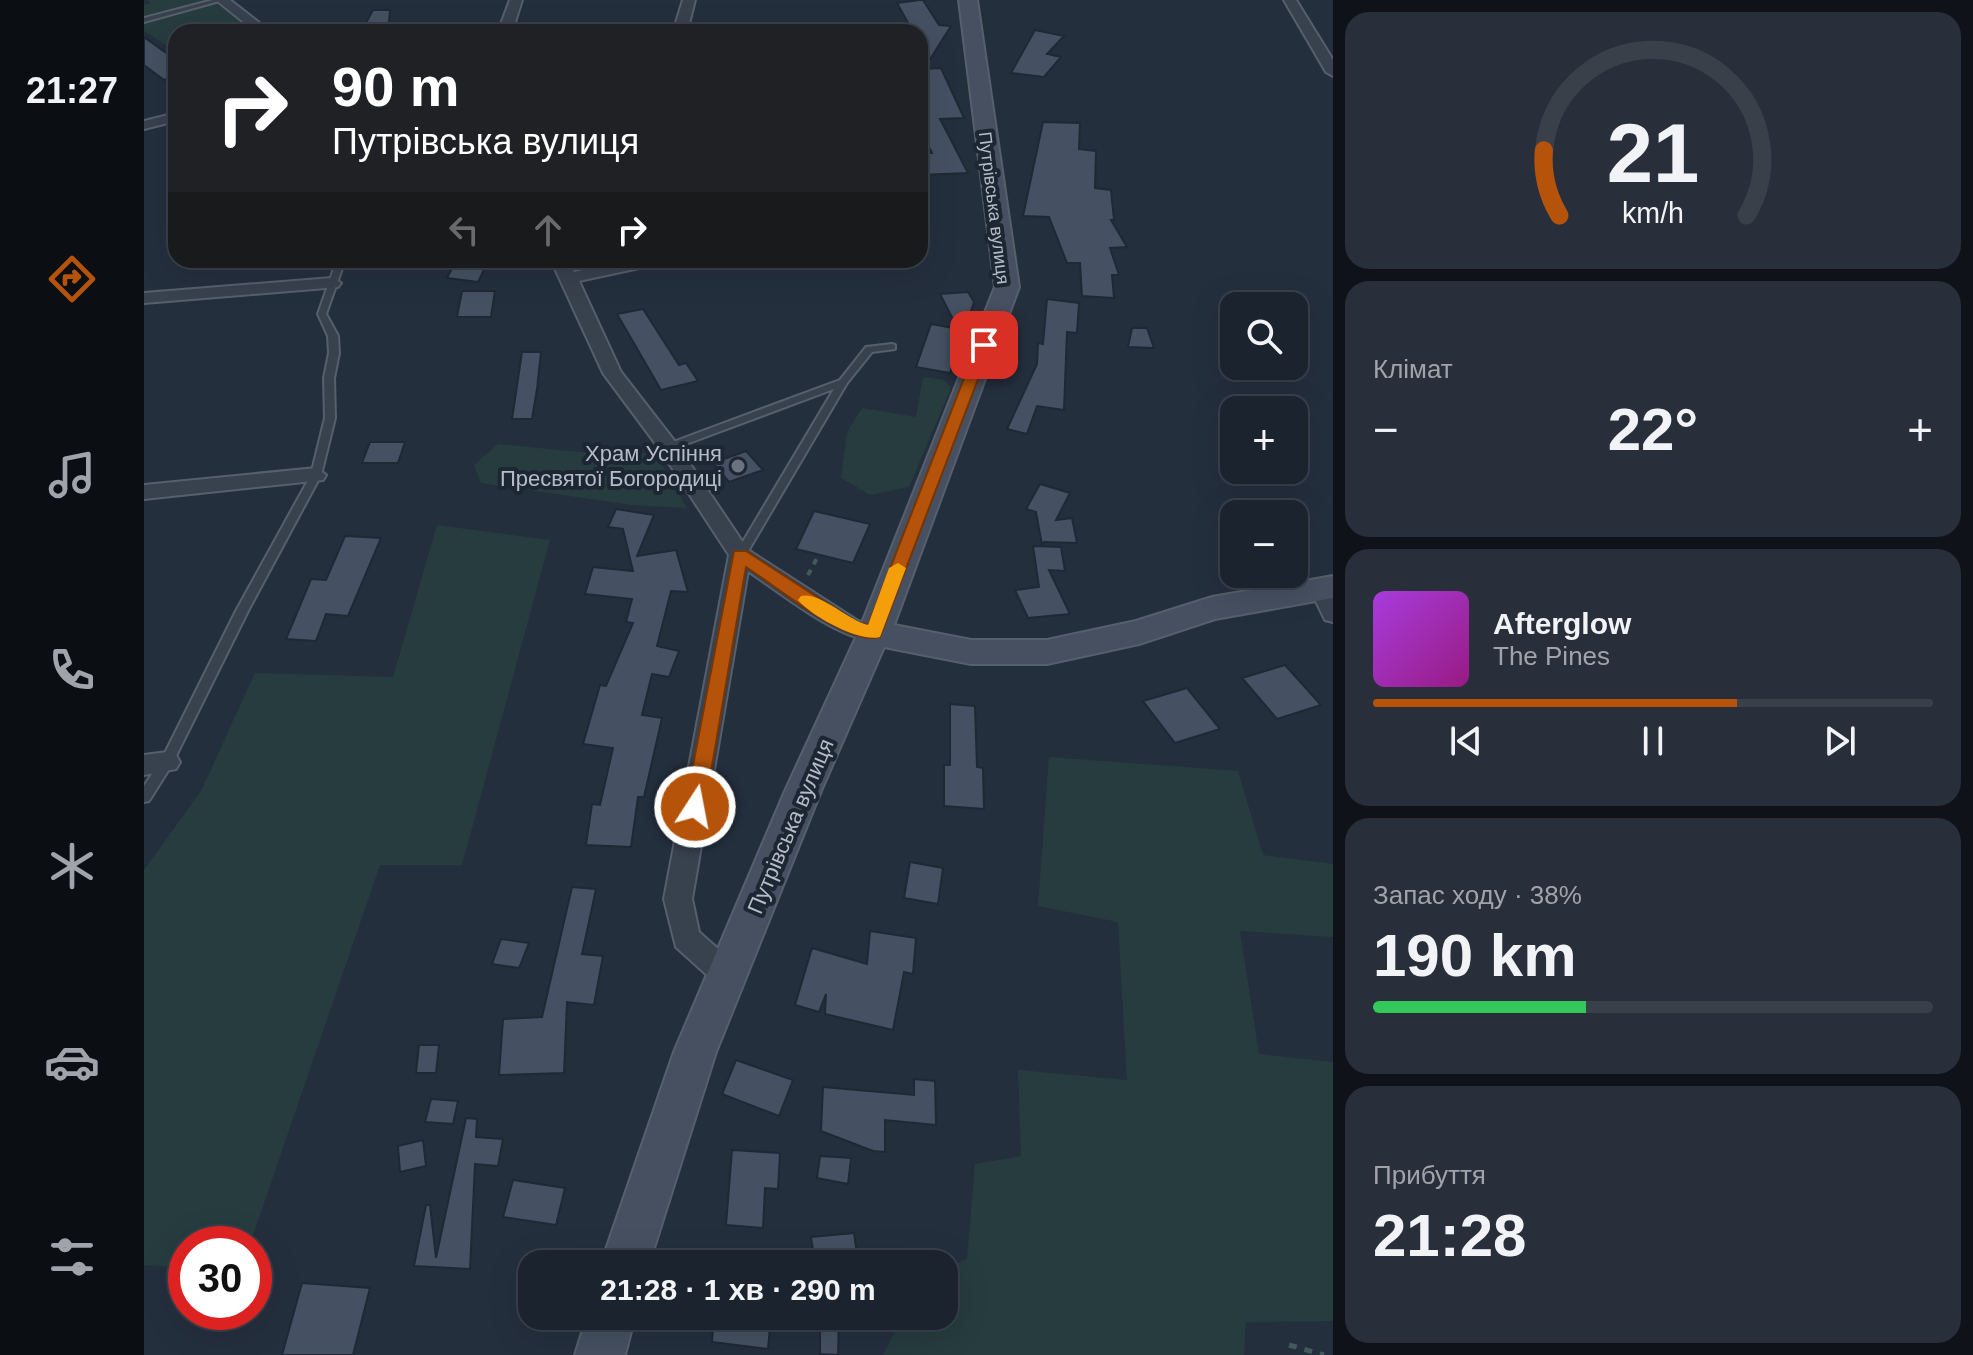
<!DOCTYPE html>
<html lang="uk">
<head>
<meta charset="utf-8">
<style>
  body { margin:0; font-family:Helvetica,sans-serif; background:#282f3a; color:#f1f3f6; height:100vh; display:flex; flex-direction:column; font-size:30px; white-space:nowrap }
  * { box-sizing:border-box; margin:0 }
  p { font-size:26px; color:#a0a4aa }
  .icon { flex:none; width:44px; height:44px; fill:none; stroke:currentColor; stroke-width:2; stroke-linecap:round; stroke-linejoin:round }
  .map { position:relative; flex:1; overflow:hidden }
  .side { display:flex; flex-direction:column; gap:12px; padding:12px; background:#0f1319; width:640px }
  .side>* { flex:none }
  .guide { position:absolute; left:24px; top:24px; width:760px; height:244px; border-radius:24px; box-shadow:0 8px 32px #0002,0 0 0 2px #39404a; background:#202124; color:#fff; overflow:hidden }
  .controls { position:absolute; left:1076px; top:292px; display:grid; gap:16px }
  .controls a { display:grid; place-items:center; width:88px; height:88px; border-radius:16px; background:#1b232e; box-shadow:0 8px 32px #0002,0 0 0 2px #39404a; font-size:40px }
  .speed { position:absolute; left:24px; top:1226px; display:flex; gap:16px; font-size:40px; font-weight:700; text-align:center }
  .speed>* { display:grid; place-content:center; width:104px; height:104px; border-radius:50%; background:#1b232e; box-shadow:0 8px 32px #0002,0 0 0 2px #39404a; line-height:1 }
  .speed .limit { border:12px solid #d22; background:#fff; color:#111 }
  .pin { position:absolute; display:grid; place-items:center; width:68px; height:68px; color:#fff; margin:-34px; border-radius:16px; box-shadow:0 4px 12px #0006 }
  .me { position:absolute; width:88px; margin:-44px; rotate:11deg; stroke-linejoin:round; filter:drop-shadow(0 0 6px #0008) }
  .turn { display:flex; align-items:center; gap:28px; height:168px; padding:0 32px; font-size:36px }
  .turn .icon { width:104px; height:104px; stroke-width:2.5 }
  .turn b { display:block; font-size:56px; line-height:68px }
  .lanes { display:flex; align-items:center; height:76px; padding:0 32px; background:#0003; justify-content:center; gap:40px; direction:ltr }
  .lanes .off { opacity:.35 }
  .big { font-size:60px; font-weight:700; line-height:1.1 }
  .side .card { flex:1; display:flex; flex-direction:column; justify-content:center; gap:12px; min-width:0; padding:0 28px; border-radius:24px; background:#282f3a }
  .side .dial { align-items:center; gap:0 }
  .dial svg { height:208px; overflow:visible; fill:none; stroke:#39404a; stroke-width:7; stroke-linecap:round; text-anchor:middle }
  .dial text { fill:#f1f3f6; stroke:none }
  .song { display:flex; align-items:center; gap:24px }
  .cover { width:96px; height:96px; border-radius:12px; background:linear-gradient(135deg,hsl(280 70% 55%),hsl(310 70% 35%)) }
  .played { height:8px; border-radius:4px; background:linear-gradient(90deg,#b45309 65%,#39404a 65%) }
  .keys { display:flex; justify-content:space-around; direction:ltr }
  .heat { display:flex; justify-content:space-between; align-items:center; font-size:44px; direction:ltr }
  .charge { height:12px; border-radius:6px; background:linear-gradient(90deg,#34c759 38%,#39404a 0) }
  .trip { position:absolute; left:374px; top:1250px; width:440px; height:80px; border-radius:24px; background:#1b232e; box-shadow:0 8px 32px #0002,0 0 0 2px #39404a; font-weight:700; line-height:80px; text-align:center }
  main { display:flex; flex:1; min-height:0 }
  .dock { display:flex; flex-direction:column; width:144px; justify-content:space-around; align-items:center; background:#0b0e12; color:#a0a4aa }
  .dock .icon { width:56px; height:56px }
  .dock .current { color:#b45309 }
  .dock b { font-size:36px; color:#f1f3f6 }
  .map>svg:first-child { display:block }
  .green { fill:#263c3f }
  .building { fill:#455162; stroke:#1f2835; stroke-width:2 }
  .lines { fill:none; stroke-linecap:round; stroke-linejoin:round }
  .lane-casing { stroke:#565f6c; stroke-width:4 }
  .street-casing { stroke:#565f6c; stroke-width:4 }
  .secondary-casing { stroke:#565f6c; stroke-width:4 }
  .path-far1 { stroke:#44595c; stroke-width:4; stroke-dasharray:6 6; stroke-linecap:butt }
  .path { stroke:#44595c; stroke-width:5; stroke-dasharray:8 8; stroke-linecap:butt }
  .lane { fill:#38414e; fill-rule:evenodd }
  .street { fill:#38414e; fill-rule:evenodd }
  .secondary { fill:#465061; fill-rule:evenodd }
  .route { fill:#b45309; stroke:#753606; stroke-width:2 }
  .slow { fill:#f59e0b }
  .worship-dot { fill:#6b7280; stroke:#1d2633; stroke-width:3 }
  .labels { text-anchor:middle; stroke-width:8; stroke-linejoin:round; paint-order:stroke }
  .far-street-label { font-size:18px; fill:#b4bcc9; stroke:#1d2633 }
  .poi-label { font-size:22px; fill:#b4bcc9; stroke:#1d2633; text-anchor:end }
  .street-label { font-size:22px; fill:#b4bcc9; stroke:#1d2633 }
</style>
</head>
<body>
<main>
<nav class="dock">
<b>21:27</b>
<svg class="icon current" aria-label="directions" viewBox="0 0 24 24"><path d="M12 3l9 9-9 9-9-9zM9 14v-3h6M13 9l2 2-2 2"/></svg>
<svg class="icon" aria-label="music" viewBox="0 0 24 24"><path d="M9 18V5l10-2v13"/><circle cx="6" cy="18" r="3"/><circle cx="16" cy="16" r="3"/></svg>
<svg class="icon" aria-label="phone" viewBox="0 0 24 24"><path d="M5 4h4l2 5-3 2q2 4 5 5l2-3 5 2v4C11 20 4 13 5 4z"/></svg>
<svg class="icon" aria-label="climate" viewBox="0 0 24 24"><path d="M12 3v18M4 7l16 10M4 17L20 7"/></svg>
<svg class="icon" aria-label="car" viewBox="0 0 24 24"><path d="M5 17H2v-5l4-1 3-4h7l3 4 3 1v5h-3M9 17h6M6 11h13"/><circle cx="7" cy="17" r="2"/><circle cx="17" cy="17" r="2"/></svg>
<svg class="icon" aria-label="filters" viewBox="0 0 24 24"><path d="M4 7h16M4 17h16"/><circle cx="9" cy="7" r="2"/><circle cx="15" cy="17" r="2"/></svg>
</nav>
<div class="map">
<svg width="1189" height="1355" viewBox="0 0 1189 1355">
  <rect width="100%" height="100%" fill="#242f3e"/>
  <!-- green -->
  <path class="green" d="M3,0H67L113,32H32V52L0,31V5L7,3Z
    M779,377L800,380L807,388L765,487L726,495L697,478L703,432L718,408L772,417Z
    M354,444L467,455L511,452L543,508L488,505L337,483L330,465Z
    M293,525L406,540L318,865H236L106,1244H42V1268L0,1265V870L57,791L111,673L249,677Z
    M905,757L1094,771L1119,855L1189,864V937L1096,931L1115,1054L1189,1062V1321L1102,1322L1100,1355H739L759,1316H800V1268L823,1259L831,1164L877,1156L874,1070L983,1080L974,922L894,906Z"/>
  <!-- building -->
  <path class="building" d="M776,0H779L795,25L807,26L780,69L797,68L820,118L796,119L824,173L776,175V154L788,153L776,130V30H768L753,3Z
    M229,10H246L244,32H217Z
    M891,30L920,36L903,54L917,57L900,77L867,73Z
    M0,37L32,60V76L20,80L0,65Z
    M899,122L936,123L935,149L952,151L951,188L967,190L970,220H967L983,247L966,248L975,275H968L970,298L938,296L936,263H923L905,217L879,216Z
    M312,260H315L344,262L334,282L303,278Z
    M318,291H351L347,317H313Z
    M824,292L830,302L806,373L772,367L787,324L814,329L796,294Z
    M903,299L935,303L933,333L923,332L920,410L893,406L883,434L863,429L893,364L894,343L899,344Z
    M499,309L535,365L542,363L554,381L517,390L473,314Z
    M988,328H1003L1010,348L984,347Z
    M378,352H397L393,389L388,419H368Z
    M226,442H261L254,463H218Z
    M602,451L619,470L585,482L569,463Z
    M896,484L926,493L912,520L928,518L933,543L900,542L898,545L892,512L882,509Z
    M472,509L510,515L493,556L532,550L544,592L527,591L513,646L535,651L525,677L508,674L498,715L518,718L500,797H494L487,847L442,845L448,804L456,805L469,748L439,744L456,685L462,686L489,623L482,622L488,599L441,594L449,567L489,571L479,529L464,527Z
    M670,511L726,524L709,563L652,549Z
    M201,536L237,538L204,616L182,614L172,641L142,639L167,579L182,580Z
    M889,546L917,547L921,571L905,570L926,614L884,618L871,590L895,587Z
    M1141,665L1177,705L1133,719L1098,678Z
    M1043,688L1076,729L1031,743L999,701Z
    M806,704L831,706L833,767L839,768L840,809L800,806V765H806Z
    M766,862L799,868L794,904L760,898Z
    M428,887L452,889L438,954L459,956L450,1005L423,1002L420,1073L355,1075L359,1019L398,1017Z
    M726,931L772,938L769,974L760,972L749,1030L681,1014L682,994L675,1012L651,1005L668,948L723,964Z
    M357,939L385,943L375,968L348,964Z
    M275,1045H295L292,1073H272Z
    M592,1060L649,1080L635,1116L578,1094Z
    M770,1079L791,1081L792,1125L741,1120V1152L729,1151L677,1131L679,1087L770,1095Z
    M287,1099L314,1101L309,1124L281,1122Z
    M322,1118L333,1119L332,1137L359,1139L354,1166L331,1164L326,1269L270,1266L282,1205H286L292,1258Z
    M279,1140L282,1166L256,1172L254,1146Z
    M588,1150L636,1153L634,1189L621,1188L619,1228L582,1225Z
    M676,1156L707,1158L704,1184L673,1178Z
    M369,1180L421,1188L412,1225L359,1217Z
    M710,1233L714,1260L671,1264L667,1237Z
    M158,1283L226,1288L209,1355H138Z
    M570,1316H627L624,1349L568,1342Z
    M676,1316H695L694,1355L676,1354Z"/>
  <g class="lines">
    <defs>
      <path id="lane" d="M69,0H79L0,22V18Z
        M193,260H201L182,314L194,336L195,353L190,378L191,418L177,475L104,611L27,766L5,801L0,802V786L18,759L92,611L167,475L181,418L180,378L185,353L184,336L174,314Z
        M748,344L751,345V349L728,352L703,383L600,558H592L591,555L690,389L529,449H521V445L696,380L722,347Z"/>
      <path id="street" d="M72,0H86L127,32H112Z
        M366,0H378L368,32H354Z
        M539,0H551L543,32H529Z
        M1140,0H1152L1189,60V76L1182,72Z
        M32,113V121L0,129V121Z
        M407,260H425L430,272L485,260H517L514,264L435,281L477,372L532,443L604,550L714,621L738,627L742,633L738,639C704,649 633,590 604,571L548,899L555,932L593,966L597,975L593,984L583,988L573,984L532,947L520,899L585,555L517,451L459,373Z
        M188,278L197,283L194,287L0,303V293Z
        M172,468L182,475L179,480L0,499V485Z
        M1177,581L1185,583L1189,590V622L1181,620L1166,589L1169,583Z
        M23,752L32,755L36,762L32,769L0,775V755Z"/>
      <path id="secondary" d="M815,0H833L875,287L750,625L827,640H903L992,621L1068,597L1189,576V598L1071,619L995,644L903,664H827L740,647L677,791L572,1052L505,1264H457L530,1052L641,791L714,633L851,287Z
        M443,1316H491L481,1355H431Z"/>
    </defs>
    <!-- lane casing -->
    <use href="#lane" class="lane-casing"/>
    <!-- street casing -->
    <use href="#street" class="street-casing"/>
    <!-- secondary casing -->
    <use href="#secondary" class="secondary-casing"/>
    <!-- path-far1 -->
    <path class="path-far1" d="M664,575L673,558"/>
    <!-- path -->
    <path class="path" d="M1145,1345L1180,1355"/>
    <!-- lane -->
    <use href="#lane" class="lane"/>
    <!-- street -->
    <use href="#street" class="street"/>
    <!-- secondary -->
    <use href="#secondary" class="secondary"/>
  </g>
  <!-- route -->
  <path class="route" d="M840,340L847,345L736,637C705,647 630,585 602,567L561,807L558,813H544L541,807L590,551H602L712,622L724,625L833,345Z"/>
  <!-- slow -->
  <path class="slow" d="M754,563L762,568L736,637C716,643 667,616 654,600L657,596C675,591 704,620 724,625L745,568Z"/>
  <!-- markers -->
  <circle class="worship-dot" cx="594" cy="466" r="8"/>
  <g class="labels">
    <!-- far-street labels -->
    <g class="far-street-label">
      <text transform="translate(850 208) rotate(83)" y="6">Путрівська вулиця</text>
    </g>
    <!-- poi labels -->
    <g class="poi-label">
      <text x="578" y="461">Храм Успіння<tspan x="578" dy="25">Пресвятої Богородиці</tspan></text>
    </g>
    <!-- street labels -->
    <g class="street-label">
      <text transform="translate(646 826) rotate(-67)" y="8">Путрівська вулиця</text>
    </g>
  </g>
</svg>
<div class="controls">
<a><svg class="icon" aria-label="search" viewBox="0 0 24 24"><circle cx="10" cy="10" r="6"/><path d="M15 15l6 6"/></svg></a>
<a>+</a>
<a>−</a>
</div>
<div class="speed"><div class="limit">30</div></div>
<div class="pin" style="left:840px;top:345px;background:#d93025"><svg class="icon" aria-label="arrive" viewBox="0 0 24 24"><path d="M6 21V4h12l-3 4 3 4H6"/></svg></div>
<svg class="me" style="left:551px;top:807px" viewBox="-20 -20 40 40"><circle r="17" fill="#b45309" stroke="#fff" stroke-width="3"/><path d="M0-11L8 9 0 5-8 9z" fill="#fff"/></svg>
<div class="trip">21:28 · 1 хв · 290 m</div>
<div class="guide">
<div class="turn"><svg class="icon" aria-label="right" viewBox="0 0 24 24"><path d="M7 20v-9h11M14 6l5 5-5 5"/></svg><div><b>90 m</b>Путрівська вулиця</div></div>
<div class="lanes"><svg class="icon off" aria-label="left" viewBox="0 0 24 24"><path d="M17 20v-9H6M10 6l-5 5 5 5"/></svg><svg class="icon off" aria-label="ahead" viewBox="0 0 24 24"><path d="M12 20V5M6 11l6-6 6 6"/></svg><svg class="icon" aria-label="right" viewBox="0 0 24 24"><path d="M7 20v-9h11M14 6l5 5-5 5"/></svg></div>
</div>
</div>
<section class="side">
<div class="card dial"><svg viewBox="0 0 100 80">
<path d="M14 69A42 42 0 1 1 86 69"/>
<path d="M14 69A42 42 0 0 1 8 44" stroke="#b45309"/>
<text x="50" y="56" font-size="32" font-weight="700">21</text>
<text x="50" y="72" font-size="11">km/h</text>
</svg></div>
<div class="card"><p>Клімат</p>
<div class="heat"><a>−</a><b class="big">22°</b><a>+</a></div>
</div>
<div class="card">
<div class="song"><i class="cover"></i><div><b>Afterglow</b><p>The Pines</p></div></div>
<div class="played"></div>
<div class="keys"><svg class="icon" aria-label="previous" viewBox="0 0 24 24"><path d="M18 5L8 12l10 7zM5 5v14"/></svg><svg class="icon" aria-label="pause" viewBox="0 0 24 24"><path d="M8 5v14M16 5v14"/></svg><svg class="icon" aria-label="next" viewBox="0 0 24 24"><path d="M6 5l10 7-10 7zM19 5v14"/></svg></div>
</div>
<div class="card"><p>Запас ходу · 38%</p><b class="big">190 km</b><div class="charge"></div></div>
<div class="card"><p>Прибуття</p><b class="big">21:28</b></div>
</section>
</main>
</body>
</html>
